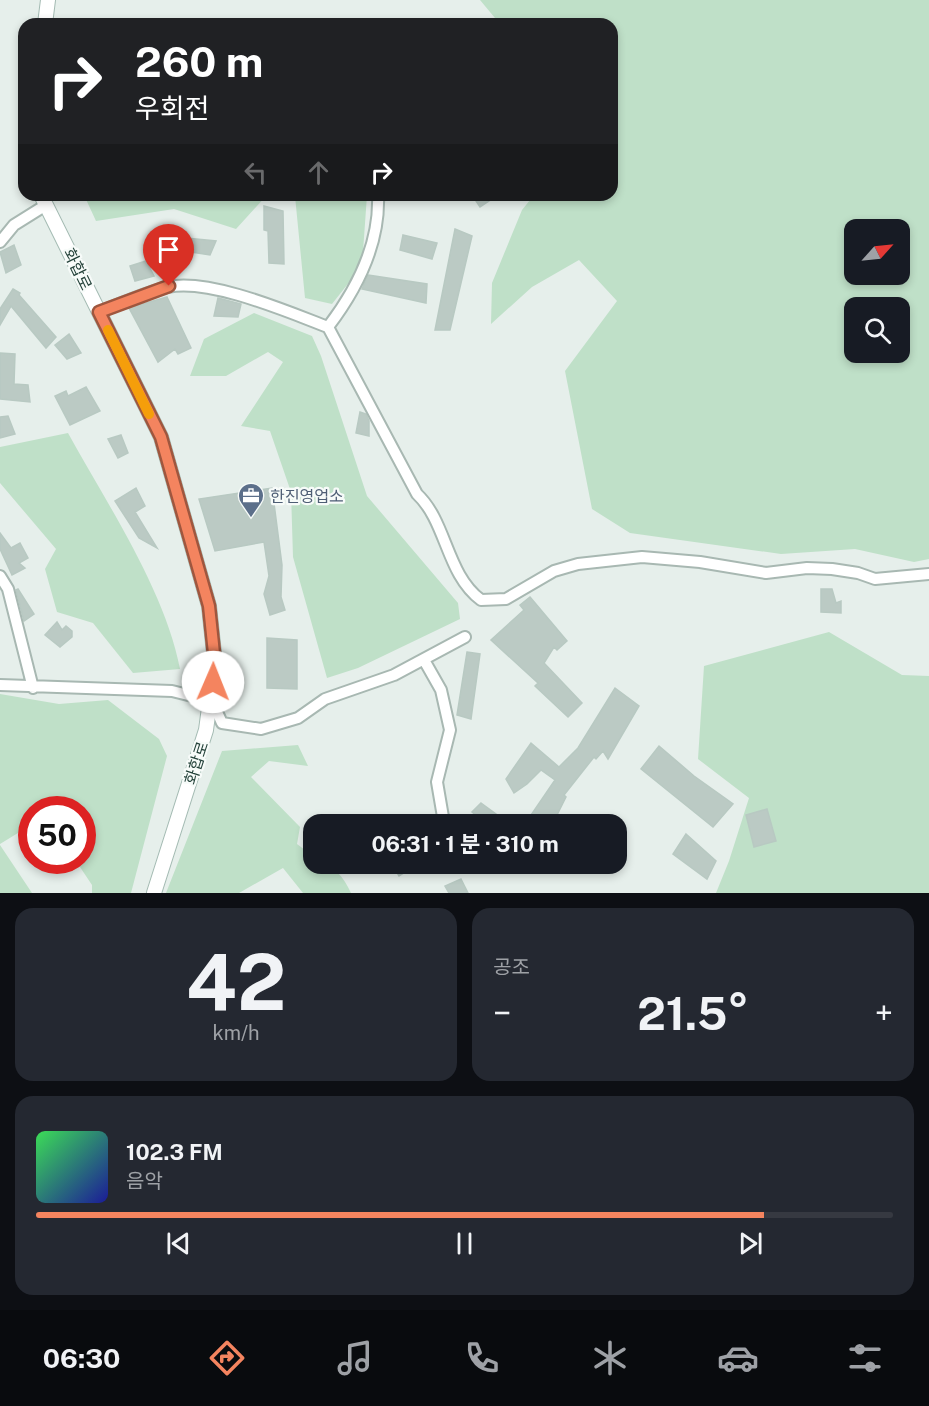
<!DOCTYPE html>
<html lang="ko">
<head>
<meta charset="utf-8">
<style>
  body { margin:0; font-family:"Public Sans","Noto Sans KR",sans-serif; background:#242831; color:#f1f3f6; height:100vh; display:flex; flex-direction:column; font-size:22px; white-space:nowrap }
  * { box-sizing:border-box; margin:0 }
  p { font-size:20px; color:#9ea1a6 }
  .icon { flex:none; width:33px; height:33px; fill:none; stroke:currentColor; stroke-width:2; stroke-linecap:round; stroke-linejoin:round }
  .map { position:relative; height:893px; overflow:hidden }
  .sheet { display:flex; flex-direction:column; gap:15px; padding:15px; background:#0d0f14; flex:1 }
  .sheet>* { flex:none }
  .top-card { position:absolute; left:18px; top:18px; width:600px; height:183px; border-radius:18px; box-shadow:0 3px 9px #0003; background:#202124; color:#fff; overflow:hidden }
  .needle { width:39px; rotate:63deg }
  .tools { position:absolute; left:844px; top:219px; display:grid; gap:12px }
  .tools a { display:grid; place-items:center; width:66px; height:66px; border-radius:12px; background:#171b24; box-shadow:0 3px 9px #0003; font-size:30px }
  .speed { position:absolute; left:18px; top:796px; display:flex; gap:12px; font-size:30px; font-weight:700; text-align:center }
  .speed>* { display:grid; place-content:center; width:78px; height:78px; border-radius:50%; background:#171b24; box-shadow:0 3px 9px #0003; line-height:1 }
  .speed .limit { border:9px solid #d22; background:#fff; color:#111 }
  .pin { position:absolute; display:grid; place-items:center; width:51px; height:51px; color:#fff; margin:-62px -26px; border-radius:50% 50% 50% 0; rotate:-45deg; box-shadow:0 0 6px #0007 }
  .pin .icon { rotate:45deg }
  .me { position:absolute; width:66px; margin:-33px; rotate:1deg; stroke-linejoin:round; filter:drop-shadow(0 0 4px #0008) }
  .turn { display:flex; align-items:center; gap:21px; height:126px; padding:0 18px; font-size:27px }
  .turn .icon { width:78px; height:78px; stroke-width:2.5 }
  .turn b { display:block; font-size:42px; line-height:51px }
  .lanes { display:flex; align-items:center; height:57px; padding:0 18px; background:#0003; justify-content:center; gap:30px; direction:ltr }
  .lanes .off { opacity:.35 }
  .big { font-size:45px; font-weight:700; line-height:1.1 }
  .sheet .card { flex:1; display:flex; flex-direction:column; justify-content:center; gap:9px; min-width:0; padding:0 21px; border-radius:18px; background:#242831 }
  .sheet .dial { align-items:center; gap:0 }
  .dial b { font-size:78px; line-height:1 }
  .song { display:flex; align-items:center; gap:18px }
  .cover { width:72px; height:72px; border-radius:9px; background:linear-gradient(135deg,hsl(130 70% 55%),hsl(240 70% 35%)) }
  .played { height:6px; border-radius:3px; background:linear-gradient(90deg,#f4845f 85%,#363941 85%) }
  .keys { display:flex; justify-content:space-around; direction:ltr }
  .heat { display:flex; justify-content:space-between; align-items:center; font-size:33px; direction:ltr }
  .sheet .tiles { flex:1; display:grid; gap:15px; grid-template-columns:1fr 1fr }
  .card:last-child { grid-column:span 2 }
  .trip { position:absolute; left:303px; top:814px; width:324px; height:60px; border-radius:18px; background:#171b24; box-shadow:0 3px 9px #0003; font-weight:700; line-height:60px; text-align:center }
  .menu { display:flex; height:96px; justify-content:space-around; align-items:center; background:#090b0e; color:#9ea1a6 }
  .menu .icon { width:42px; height:42px }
  .menu .current { color:#f4845f }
  .menu b { font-size:27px; color:#f1f3f6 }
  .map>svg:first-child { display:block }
  .green { fill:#bfe0c8; fill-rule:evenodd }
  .building { fill:#bbcac4; stroke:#b8c9c2; stroke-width:1.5 }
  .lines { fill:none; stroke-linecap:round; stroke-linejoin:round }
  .street-casing { stroke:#a8b8b2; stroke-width:14 }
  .secondary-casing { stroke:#a4bbb3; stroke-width:16 }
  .street { stroke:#fff; stroke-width:10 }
  .secondary { stroke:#fff; stroke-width:14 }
  .route-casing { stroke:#9f563e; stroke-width:15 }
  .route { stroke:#f4845f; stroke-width:10 }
  .slow { stroke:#f59e0b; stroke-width:10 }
  .labels { text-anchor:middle; stroke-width:4.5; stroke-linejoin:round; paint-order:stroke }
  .street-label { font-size:16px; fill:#24423a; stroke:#f7fbf9 }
  .service-label { font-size:16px; fill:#4e5e75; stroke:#f7fbf9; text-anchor:start }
</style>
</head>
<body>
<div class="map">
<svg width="929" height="893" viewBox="0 0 929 893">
  <rect width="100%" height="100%" fill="#e6efeb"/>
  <!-- green -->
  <path class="green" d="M480,0H929V559L914,562L855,549L781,554L630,533L592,509L565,371L617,301L579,260L532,287L491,324L492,283L522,210L534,195H612V24H500ZM855,230H900V274H855ZM855,308H900V352H855Z
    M84,195H267L236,229L174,209L96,221Z
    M288,195H367L362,266L332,304L305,298L295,196Z
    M254,313L312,336L321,356L367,496L458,603L460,619L358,668L327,678L293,557L291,492L270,431L241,426L283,362L268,352L226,376H190L204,339Z
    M68,433C107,504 165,590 180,669L133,673L93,623L57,612L45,569L56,549L0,483V447Z
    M829,632L902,675L929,676V893H716L729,861L749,798L698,759L704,666Z
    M0,694L59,704L108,700L159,739L167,756L131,893H92V885L76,861H82V810H32L31,825L0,844Z
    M298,745L308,766L269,761L251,777L300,827L297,844L313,856L314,864C334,864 343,876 351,893H303L283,868L239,893H166L222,751Z
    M0,845L32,893H0Z"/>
  <!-- building -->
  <path class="building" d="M472,195H498L480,207Z
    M264,206L283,211L284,264L269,263L268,231L264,230Z
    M455,229L472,236L450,330H435Z
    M403,235L437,243L432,259L400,250Z
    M186,238L216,241L210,255L185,251Z
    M14,245L21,265L6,273L0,252Z
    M146,261L154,276L135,281L130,266Z
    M368,275L427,284L426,303L362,289Z
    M13,289L20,293L19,295L56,337L46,348L11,306L0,325V309Z
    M167,297L191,348L178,354L175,349L158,362L129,308Z
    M218,298L241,304L238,317L214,316Z
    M69,334L81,353L67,359L55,345Z
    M0,353L15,354L14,384L28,385L30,402L0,399Z
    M86,387L100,411L70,425L55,396L66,391L68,396Z
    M360,412L366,414L369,421V436L356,433Z
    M8,416L15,434L0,438V417Z
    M121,435L128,453L118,458L108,439Z
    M136,488L145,506L135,512L157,548L139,538L115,501Z
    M272,488L282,565L281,597L285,610L270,615L264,594L269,576L264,542L215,551L199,499Z
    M0,533L11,548L20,543L28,558L19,563L25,568L12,575L0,549Z
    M18,589L34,614L24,621L16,590Z
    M821,589H832L836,603L841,601V613L821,612Z
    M530,597L567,641L557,650L554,647L544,663L582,703L568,717L535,686L538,683L491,640L524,610L520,605Z
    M57,622L62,630L66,626L72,631V637L60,647L45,635Z
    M267,638L297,640V689L267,688Z
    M467,652L480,654L471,719L457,715Z
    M615,688L639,706L608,759L603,751L596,759L594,757L564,795L566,797L552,825H544L531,815L555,780L541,770L527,784L514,793L506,779L531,743L559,767L578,748Z
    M659,746L694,776L733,804L713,827L641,769Z
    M481,803L511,825H487L472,812Z
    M767,809L776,841L754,847L746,815Z
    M686,834L716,861L707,879L673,854Z
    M392,864H418L399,876Z
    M461,879L468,893H449L445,886Z"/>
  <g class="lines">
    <defs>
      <path id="street" d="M0,242L14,225L46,205
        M99,312C121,304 145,292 168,287C210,278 288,312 328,327L417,494C447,522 446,574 481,600L506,599L554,571L578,564L642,557L700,562L766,573L807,568L832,569L858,573L875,579L929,574
        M328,327C357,289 380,244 378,195
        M0,576L8,589L33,688
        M424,660L441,690L450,730L437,782L443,817L448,825
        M0,685L172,691L212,701L222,723L261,729L298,718L325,699L394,675L465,637"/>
      <path id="secondary" d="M45,24L48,0
        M41,195L161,437L209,606L215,663L206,730L154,893"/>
    </defs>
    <!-- street casing -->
    <use href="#street" class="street-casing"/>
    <!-- secondary casing -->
    <use href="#secondary" class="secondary-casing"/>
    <!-- street -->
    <use href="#street" class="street"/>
    <!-- secondary -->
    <use href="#secondary" class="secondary"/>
  </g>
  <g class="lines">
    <defs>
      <path id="route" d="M169,286L99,312L161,437L209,606L215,663L213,682"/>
    </defs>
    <!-- route casing -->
    <use href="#route" class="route-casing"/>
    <!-- route -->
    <use href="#route" class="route"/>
    <!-- slow -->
    <path class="slow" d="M108,330L149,414"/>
  </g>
  <!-- icons -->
  <defs>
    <symbol id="office-pin" viewBox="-11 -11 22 30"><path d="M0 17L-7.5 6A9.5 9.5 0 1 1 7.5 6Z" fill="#5c6f8a" stroke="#f7fbf9"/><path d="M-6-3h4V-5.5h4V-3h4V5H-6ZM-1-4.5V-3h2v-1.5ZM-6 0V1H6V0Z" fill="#fff"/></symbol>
  </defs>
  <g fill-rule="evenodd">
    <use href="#office-pin" x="236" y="481" width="30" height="40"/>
  </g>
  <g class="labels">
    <!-- street labels -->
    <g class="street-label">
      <text transform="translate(78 269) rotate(64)" y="6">화합로</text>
      <text transform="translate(196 763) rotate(-72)" y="6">화합로</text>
    </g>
    <!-- service labels -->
    <g class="service-label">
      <text x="270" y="502">한진영업소</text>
    </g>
  </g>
</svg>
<div class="tools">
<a><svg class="needle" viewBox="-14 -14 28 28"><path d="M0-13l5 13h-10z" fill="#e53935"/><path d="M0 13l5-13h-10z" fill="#9ea1a6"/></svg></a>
<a><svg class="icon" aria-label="search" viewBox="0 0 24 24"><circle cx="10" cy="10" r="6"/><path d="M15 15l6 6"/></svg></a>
</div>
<div class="speed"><div class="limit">50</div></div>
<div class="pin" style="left:169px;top:286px;background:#d93025"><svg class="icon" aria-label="arrive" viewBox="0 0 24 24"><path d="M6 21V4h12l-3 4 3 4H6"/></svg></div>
<svg class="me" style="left:213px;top:682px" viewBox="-20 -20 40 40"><circle r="19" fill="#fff"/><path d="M0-13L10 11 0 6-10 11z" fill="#f4845f"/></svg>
<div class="trip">06:31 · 1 분 · 310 m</div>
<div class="top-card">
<div class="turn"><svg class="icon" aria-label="right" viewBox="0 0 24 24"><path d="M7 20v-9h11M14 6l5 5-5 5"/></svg><div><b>260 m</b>우회전</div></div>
<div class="lanes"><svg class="icon off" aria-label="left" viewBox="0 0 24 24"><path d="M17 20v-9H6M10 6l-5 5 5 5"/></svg><svg class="icon off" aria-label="ahead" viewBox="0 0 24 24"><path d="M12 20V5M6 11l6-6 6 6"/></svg><svg class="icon" aria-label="right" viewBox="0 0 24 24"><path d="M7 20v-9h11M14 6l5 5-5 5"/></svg></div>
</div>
</div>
<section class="sheet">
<div class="tiles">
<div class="card dial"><b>42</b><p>km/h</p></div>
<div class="card"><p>공조</p>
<div class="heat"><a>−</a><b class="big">21.5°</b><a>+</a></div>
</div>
<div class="card">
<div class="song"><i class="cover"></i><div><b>102.3 FM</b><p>음악</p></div></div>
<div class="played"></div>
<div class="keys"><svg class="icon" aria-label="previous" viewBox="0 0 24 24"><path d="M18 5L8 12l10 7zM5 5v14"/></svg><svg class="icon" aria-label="pause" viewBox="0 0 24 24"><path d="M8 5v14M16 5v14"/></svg><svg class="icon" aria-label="next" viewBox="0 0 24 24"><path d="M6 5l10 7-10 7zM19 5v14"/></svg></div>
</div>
</div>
</section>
<nav class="menu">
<b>06:30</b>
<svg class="icon current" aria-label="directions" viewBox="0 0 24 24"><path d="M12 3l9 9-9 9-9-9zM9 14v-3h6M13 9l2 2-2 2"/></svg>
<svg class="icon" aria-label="music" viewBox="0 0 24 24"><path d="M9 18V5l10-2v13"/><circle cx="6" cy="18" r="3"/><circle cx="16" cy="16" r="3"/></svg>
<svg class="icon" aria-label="phone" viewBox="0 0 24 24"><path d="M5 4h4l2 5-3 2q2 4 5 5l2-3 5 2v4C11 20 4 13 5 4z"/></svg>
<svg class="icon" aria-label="climate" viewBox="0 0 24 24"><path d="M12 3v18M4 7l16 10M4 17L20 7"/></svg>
<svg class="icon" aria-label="car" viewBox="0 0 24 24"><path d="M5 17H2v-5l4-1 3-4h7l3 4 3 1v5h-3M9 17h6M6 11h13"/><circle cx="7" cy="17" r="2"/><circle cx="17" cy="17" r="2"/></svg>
<svg class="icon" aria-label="filters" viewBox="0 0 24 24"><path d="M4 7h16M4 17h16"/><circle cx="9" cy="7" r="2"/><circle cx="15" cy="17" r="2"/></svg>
</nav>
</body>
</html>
